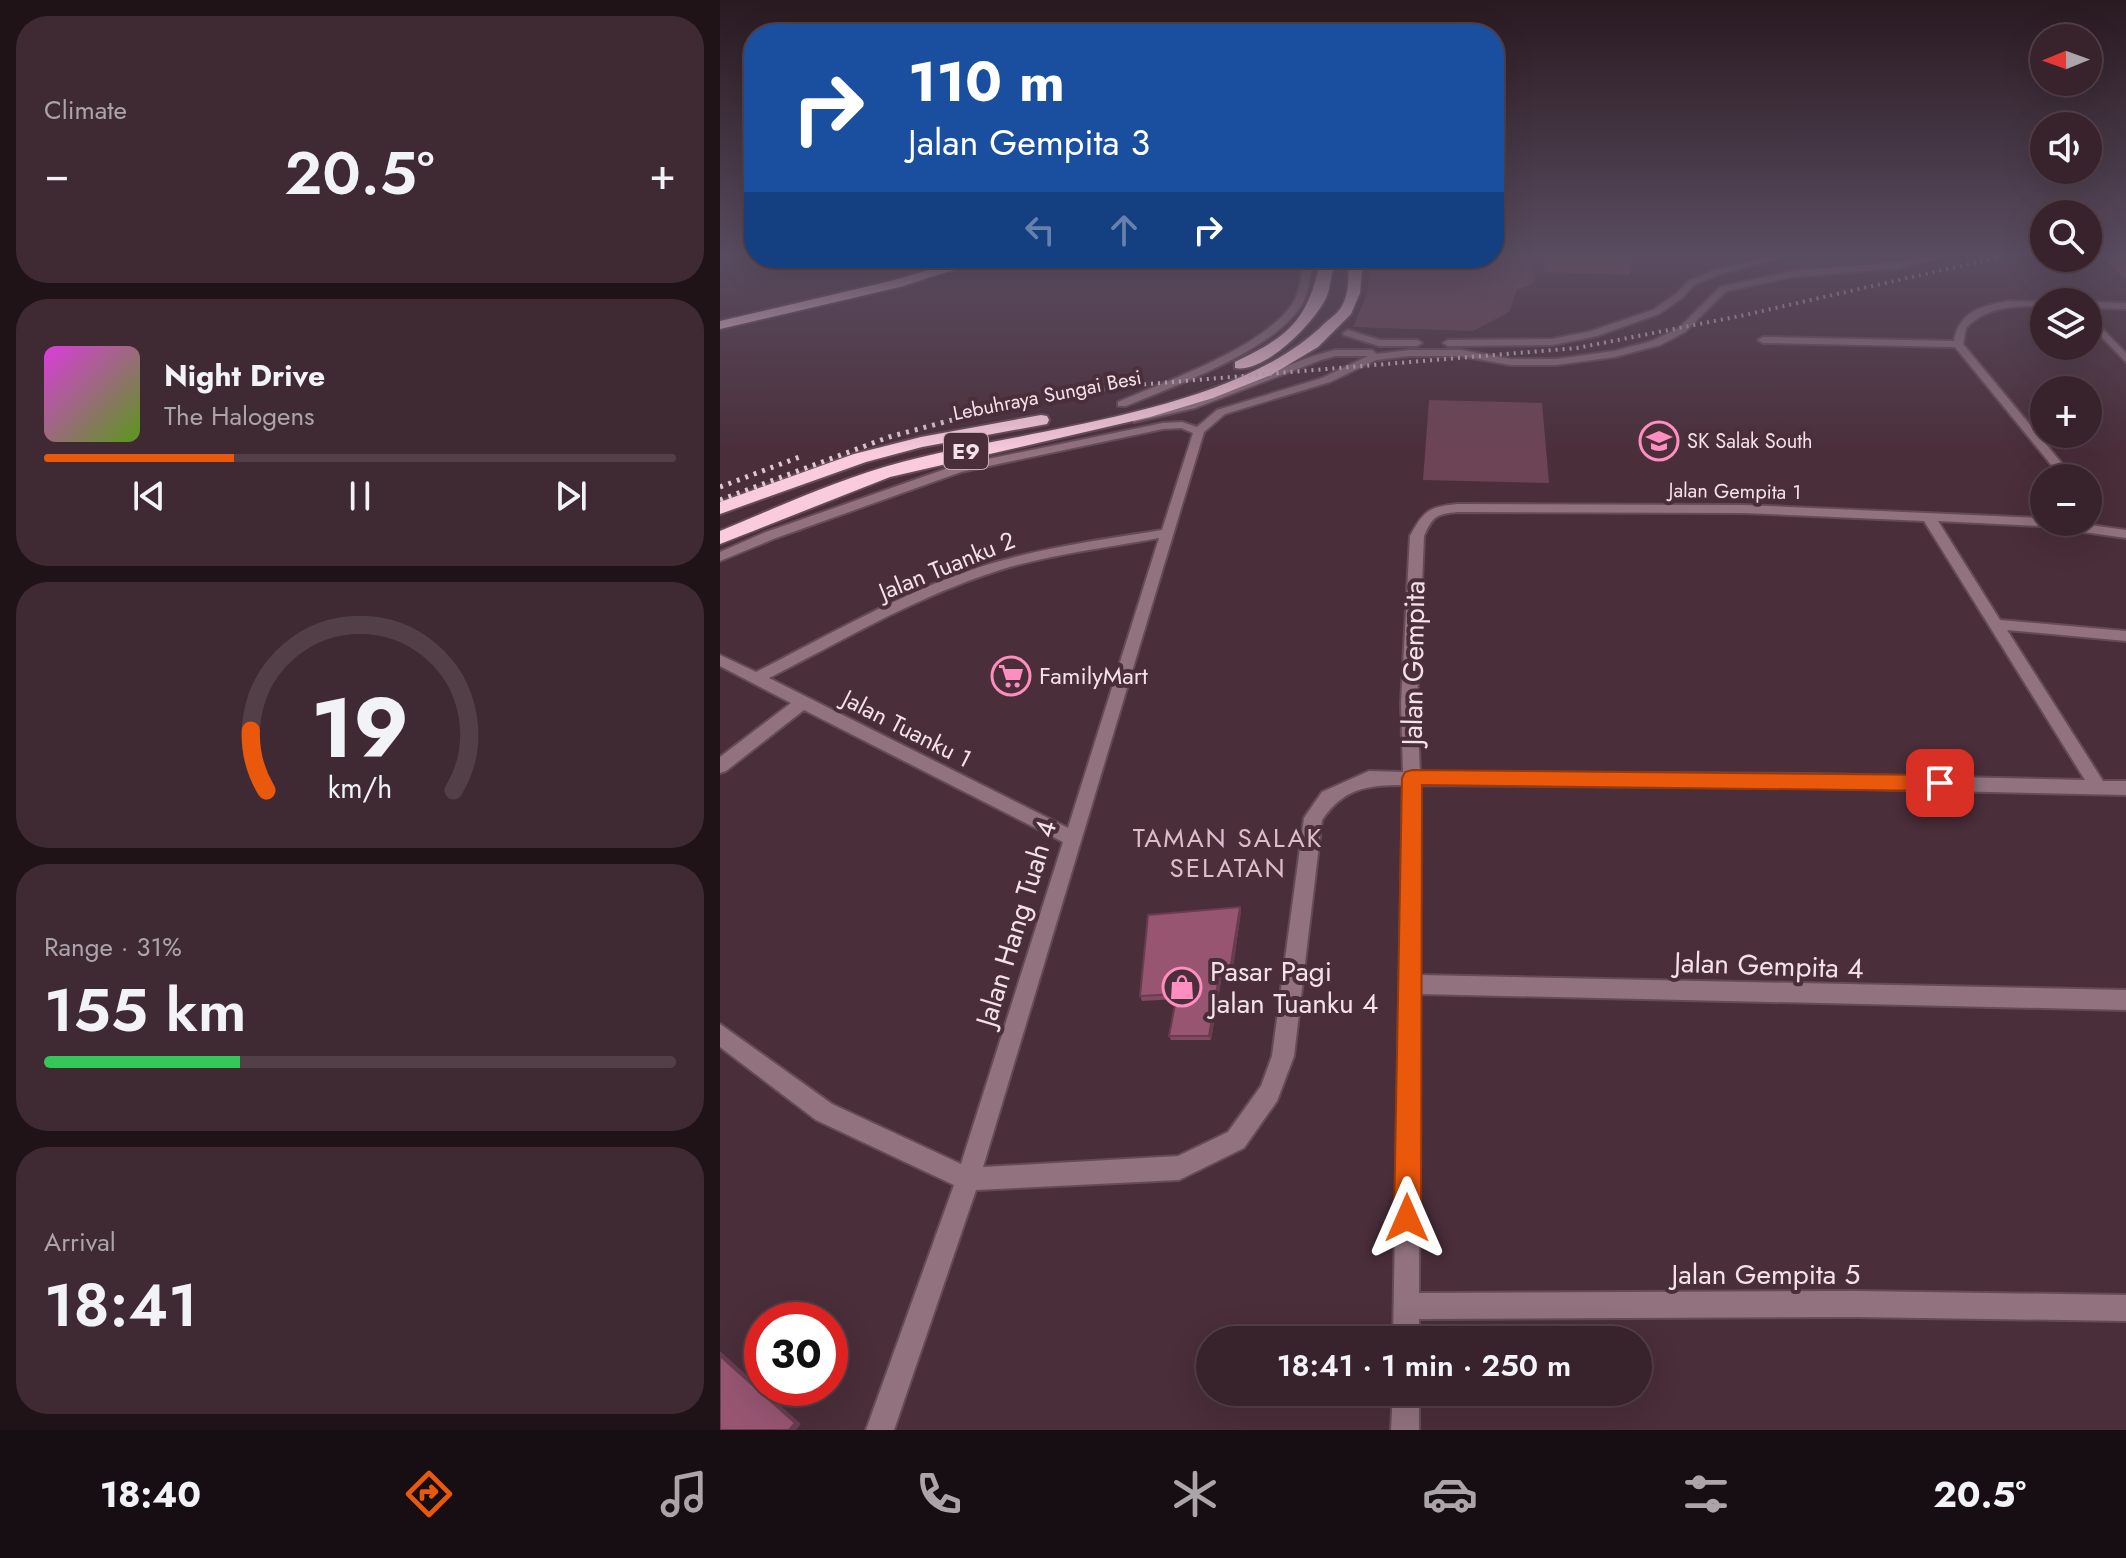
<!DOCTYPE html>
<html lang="en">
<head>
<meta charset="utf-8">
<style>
  body { margin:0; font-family:Jost,sans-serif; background:#3f2a34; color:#f1f3f6; height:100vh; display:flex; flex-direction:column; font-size:30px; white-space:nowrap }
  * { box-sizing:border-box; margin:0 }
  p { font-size:26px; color:#aba4a9 }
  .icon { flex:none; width:44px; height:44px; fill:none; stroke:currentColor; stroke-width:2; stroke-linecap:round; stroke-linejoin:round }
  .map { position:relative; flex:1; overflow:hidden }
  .sheet { display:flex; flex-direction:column; gap:16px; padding:16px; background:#1f1318; width:720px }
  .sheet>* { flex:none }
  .banner { position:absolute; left:24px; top:24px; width:760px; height:244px; border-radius:32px; box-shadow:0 8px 32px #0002,0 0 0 2px #523f48; background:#1a4fa0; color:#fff; overflow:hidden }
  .needle { width:52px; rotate:269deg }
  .tools { position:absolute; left:1310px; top:24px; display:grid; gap:16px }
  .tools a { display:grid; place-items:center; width:72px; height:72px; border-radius:50%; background:#38222c; box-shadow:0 8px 32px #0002,0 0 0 2px #523f48; font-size:40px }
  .speed { position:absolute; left:24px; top:1302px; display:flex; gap:16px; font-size:40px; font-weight:700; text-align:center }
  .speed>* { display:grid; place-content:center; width:104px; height:104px; border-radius:50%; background:#38222c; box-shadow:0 8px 32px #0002,0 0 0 2px #523f48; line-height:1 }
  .speed .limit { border:12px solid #d22; background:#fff; color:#111 }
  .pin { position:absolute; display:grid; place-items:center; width:68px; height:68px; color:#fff; margin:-34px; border-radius:16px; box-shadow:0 4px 12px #0006 }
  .me { position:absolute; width:88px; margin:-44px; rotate:0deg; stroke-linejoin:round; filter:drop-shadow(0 0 6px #0008) }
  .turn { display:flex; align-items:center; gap:28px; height:168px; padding:0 32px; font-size:36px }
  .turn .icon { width:104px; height:104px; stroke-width:2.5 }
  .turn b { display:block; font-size:56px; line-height:68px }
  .lanes { display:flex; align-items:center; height:76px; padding:0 32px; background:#0003; justify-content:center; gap:40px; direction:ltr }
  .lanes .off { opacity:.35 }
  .big { font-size:60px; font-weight:600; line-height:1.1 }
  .sheet .widget { flex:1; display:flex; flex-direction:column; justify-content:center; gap:12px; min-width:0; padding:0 28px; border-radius:32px; background:#3f2a34 }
  .sheet .dial { align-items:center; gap:0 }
  .dial svg { height:208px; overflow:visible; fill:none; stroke:#523f48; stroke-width:7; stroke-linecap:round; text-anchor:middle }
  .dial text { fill:#f1f3f6; stroke:none }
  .song { display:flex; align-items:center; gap:24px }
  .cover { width:96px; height:96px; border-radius:12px; background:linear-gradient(135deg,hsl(300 70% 55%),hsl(90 70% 35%)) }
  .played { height:8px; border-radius:4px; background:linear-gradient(90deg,#ea580c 30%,#523f48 30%) }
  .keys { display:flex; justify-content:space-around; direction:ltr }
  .heat { display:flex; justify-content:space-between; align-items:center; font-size:44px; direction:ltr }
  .charge { height:12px; border-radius:6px; background:linear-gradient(90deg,#34c759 31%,#523f48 0) }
  .trip { position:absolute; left:476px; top:1326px; width:456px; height:80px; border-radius:40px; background:#38222c; box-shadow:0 8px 32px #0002,0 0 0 2px #523f48; font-weight:600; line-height:80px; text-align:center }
  .dock { display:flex; height:128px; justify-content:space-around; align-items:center; background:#160e12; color:#aba4a9 }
  .dock .icon { width:56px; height:56px }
  .dock .current { color:#ea580c }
  .dock b { font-size:36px; color:#f1f3f6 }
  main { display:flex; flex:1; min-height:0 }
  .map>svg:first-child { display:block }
  .green { fill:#6d4455 }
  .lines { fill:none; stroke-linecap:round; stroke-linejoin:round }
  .street-casing { stroke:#654b56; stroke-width:4 }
  .highway-casing { stroke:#654b56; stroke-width:4 }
  .street { fill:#91727e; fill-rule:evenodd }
  .highway { fill:#f9cbdd; fill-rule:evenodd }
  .rail-far1 { stroke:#dcc7cf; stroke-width:4; stroke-dasharray:2 5; stroke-linecap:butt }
  .rail { stroke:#dcc7cf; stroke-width:5; stroke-dasharray:3 6; stroke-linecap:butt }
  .wall { fill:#824962 }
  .shaded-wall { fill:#6a3c50 }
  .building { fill:#975572; stroke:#6a3c50; stroke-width:2 }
  .route { fill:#ea580c; stroke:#983908; stroke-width:2 }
  .labels { text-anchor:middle; stroke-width:8; stroke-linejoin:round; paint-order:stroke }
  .far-street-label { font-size:20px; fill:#f5e2e9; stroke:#4a2e3a }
  .far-poi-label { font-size:20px; fill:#f5e2e9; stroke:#4a2e3a; text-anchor:start }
  .shield { fill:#4a2e3a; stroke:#c2acb4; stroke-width:2 }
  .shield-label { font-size:22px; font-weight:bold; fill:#f5e2e9 }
  .street-label { font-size:24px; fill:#f5e2e9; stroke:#4a2e3a }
  .poi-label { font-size:24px; fill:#f5e2e9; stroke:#4a2e3a; text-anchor:start }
  .neighbourhood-label { font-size:26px; letter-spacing:2px; fill:#dfbcca; stroke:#4a2e3a }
  .near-street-label { font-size:28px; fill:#f5e2e9; stroke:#4a2e3a }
  .near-poi-label { font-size:28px; fill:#f5e2e9; stroke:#4a2e3a; text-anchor:start }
</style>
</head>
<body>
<main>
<section class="sheet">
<div class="widget"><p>Climate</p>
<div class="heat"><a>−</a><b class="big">20.5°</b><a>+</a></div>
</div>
<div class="widget">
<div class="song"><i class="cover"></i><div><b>Night Drive</b><p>The Halogens</p></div></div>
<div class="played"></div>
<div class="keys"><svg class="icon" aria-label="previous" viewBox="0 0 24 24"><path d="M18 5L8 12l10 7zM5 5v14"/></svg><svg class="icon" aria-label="pause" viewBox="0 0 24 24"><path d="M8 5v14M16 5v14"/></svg><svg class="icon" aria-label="next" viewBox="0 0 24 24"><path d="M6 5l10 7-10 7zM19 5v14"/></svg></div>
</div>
<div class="widget dial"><svg viewBox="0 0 100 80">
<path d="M14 69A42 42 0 1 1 86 69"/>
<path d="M14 69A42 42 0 0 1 8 46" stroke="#ea580c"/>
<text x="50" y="56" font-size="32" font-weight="700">19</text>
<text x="50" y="72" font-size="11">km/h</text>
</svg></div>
<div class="widget"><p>Range · 31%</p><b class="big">155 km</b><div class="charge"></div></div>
<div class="widget"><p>Arrival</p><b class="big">18:41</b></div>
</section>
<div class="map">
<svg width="1406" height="1430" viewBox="0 0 1406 1430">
  <rect width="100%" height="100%" fill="#4a2e3a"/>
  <!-- green -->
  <path class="green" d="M774,255H811L815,283L797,290L789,312L753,331L633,327L647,294L651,258H774Z
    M709,400L822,403L829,483L703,480Z"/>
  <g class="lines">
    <defs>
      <path id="street" d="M1057,255H1070L1001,274L974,285L962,298L939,314L877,336L832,345L728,346L723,343L728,340L832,339L871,331L933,310L956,294L968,281L995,270Z
        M1217,255H1231L1180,268L1073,277L1006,291L965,332L940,345L895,357L836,365H790L741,356H689L656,360L610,382L505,414L484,432L263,1167L458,1156L508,1132L541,1086L552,1056L584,818L602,792L649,771L683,772L681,703L690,536C704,510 709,507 738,504L1024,505L1321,518L1324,519V522H1349L1406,530V538L1321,526L1218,521L1280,620L1406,631V641L1287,630L1383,781H1406V795L1094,788L700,785V975L1406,990V1010L700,994L699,1293L1136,1291L1406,1295V1321L1136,1317L699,1319V1340H673L683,785C647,785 624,788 602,820L574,1056L557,1101L524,1148L459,1180L256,1190L174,1430H146L234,1185L96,1120L0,1047V1024L112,1104L241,1164L343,842L84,710L6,771L0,773V757L71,703L0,666V655L36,672C109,635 179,594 257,568C317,548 380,540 442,530L473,433L461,428L443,429L241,472L56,538L0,561V552L46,532L234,466L443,423L462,422L477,427L497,410L602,378L648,356H615L601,360L475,408L414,422L408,419L468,403L593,356L615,350H652L657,354L689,350H741L790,359H836L894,351L932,341L959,328L1000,287L1073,271L1180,262ZM738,512L1024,513L1204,521L1365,780L1094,774L700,772L697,703L704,536C713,516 716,514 738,512ZM439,538L348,828L49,678C120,642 189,601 265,575C321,555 381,549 439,538Z
        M585,258H593C590,273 590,292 581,306C552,351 455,386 406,406H398V402C447,381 540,349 571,306C581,293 581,273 585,258Z
        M1290,301L1328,302H1324V306C1295,306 1267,306 1246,328L1243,344L1354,478H1342L1235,347L1043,343L1038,340L1043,337L1234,341C1239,311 1263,305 1290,301Z
        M1368,302L1406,303V309L1368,308Z
        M1368,314L1406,353V362L1368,323Z
        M628,330L660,340H697L702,343L697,346H659L624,335L623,333Z
        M1368,498L1373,500V506L1368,507Z
        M673,1392H699V1430H671Z"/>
      <path id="highway" d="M250,258H271L180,287L0,329V321L171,281Z
        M601,258H615C612,270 611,284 607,296C596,321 545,374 515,368V362C572,335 588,319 601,258Z
        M629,258H643L640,293L631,314L598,347L551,375L493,398L430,417L170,477L0,544V531C60,506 119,479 182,462C305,429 514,414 605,323C611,318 618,313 622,306C630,292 628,273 629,258Z
        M321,415L327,416L329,420L327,424L202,447L146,462L0,514V502L134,454L201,437Z"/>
    </defs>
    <!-- street casing -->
    <use href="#street" class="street-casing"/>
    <!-- highway casing -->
    <use href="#highway" class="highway-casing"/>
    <!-- street -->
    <use href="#street" class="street"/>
    <!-- highway -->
    <use href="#highway" class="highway"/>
    <!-- rail-far1 -->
    <path class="rail-far1" d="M348,396L404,386L857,348L1020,316L1289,255"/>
    <!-- rail -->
    <path class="rail" d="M0,487L82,456
      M0,500L169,437L254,414L359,394"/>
  </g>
  <!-- wall -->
  <path class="wall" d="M824,255H913V258L910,275L825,272Z
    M1385,255H1406V279L1383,258Z
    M520,907L521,911L512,975H502L491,1040H451L449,1036L456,999L422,1001L420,996Z"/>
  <!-- shaded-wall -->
  <path class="shaded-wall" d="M520,907L521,911L512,975L510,970Z
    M500,970L502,975L491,1040L489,1036Z
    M0,1351L81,1424L76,1430H69L0,1356Z"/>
  <!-- building -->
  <path class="building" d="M827,255H913V258Z
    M520,907L510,970H500L489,1036H449L457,994L420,996L428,915Z
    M0,1356L75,1423L69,1430H0Z"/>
  <!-- sky -->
  <linearGradient id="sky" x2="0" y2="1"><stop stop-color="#291920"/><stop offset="0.56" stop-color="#5a4c60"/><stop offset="1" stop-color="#5a4c60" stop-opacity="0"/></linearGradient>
  <rect width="1406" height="455" fill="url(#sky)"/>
  <!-- route -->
  <path class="route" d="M692,770L1220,775L1227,778L1230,783L1227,788L1220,791L702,785L701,1218L697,1228L687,1232L678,1228L674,1218L682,778L685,772Z"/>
  <!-- icons -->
  <defs>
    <symbol id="school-ring" viewBox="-11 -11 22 22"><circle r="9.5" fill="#4a2e3a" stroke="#fd8ebf" stroke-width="1.5"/><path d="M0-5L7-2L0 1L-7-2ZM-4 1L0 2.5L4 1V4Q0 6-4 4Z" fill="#fd8ebf"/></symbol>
    <symbol id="supermarket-ring" viewBox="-11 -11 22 22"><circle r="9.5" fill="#4a2e3a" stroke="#fd8ebf" stroke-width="1.5"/><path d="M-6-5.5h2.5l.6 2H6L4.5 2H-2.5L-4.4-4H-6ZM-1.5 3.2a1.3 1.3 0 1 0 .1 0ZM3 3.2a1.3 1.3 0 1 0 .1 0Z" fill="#fd8ebf"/></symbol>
    <symbol id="shop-ring" viewBox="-11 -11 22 22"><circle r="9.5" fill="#4a2e3a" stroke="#fd8ebf" stroke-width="1.5"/><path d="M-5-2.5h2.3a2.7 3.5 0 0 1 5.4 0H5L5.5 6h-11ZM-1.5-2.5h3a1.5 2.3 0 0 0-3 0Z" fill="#fd8ebf"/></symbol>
  </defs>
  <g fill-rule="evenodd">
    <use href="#school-ring" x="917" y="419" width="44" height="44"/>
    <use href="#supermarket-ring" x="269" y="654" width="44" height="44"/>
    <use href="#shop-ring" x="440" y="965" width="44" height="44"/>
  </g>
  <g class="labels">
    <!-- far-street labels -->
    <g class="far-street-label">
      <text transform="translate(327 395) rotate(-11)" y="7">Lebuhraya Sungai Besi</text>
      <text transform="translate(1015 491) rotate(1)" y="7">Jalan Gempita 1</text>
    </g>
    <!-- far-poi labels -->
    <g class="far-poi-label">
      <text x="967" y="448">SK Salak South</text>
    </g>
    <!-- shield labels -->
    <rect class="shield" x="224" y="433" width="44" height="36" rx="6"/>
    <g class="shield-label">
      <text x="246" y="459">E9</text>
    </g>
    <!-- street labels -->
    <g class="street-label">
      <text transform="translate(227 566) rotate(-22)" y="8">Jalan Tuanku 2</text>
      <text transform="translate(187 729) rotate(27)" y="8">Jalan Tuanku 1</text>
    </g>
    <!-- poi labels -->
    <g class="poi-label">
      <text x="319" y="684">FamilyMart</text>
    </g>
    <!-- neighbourhood labels -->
    <g class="neighbourhood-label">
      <text x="508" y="847">TAMAN SALAK<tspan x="508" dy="30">SELATAN</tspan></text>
    </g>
    <!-- near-street labels -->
    <g class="near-street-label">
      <text transform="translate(693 663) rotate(-89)" y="10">Jalan Gempita</text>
      <text transform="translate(296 923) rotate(-73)" y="10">Jalan Hang Tuah 4</text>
      <text transform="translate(1049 965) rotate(2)" y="10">Jalan Gempita 4</text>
      <text x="1046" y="1284">Jalan Gempita 5</text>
    </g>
    <!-- near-poi labels -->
    <g class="near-poi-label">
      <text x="490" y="981">Pasar Pagi<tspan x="490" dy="32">Jalan Tuanku 4</tspan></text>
    </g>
  </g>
</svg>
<div class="tools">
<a><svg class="needle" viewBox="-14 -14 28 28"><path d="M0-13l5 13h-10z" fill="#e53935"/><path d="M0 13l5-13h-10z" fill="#aba4a9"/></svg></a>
<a><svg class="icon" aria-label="sound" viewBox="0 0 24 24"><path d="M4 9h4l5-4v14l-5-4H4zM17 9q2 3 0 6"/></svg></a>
<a><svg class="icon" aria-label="search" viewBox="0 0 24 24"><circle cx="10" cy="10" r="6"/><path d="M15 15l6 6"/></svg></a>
<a><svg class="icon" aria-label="layers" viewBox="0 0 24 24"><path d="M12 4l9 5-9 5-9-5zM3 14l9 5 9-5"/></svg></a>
<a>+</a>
<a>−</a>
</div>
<div class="speed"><div class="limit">30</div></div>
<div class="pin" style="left:1220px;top:783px;background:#d93025"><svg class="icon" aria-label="arrive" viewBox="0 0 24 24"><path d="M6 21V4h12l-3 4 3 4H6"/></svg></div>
<svg class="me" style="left:687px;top:1218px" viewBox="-20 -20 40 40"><path d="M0-17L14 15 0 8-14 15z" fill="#ea580c" stroke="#fff" stroke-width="4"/></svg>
<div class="trip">18:41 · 1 min · 250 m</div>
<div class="banner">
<div class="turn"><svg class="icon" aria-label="right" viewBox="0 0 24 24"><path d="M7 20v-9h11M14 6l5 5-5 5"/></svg><div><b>110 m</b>Jalan Gempita 3</div></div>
<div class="lanes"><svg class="icon off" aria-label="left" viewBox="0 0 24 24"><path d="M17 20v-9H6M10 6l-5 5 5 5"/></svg><svg class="icon off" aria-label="ahead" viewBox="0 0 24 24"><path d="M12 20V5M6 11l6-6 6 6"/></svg><svg class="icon" aria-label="right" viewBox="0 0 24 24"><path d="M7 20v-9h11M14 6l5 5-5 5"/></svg></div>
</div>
</div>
</main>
<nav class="dock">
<b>18:40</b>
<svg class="icon current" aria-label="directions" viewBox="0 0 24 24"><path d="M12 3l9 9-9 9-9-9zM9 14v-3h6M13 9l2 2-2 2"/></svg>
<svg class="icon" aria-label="music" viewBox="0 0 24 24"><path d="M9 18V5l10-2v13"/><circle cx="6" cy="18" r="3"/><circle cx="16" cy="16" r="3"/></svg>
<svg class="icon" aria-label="phone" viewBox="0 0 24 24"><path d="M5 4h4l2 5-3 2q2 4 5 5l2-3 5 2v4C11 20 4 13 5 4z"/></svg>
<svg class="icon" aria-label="climate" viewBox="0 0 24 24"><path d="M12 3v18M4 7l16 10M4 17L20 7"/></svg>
<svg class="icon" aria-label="car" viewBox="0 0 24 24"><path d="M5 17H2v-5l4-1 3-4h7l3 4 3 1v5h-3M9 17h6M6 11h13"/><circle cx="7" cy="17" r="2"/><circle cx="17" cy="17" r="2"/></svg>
<svg class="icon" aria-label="filters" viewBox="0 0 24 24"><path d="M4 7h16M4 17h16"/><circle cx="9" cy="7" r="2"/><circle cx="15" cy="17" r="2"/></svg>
<b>20.5°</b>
</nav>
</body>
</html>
